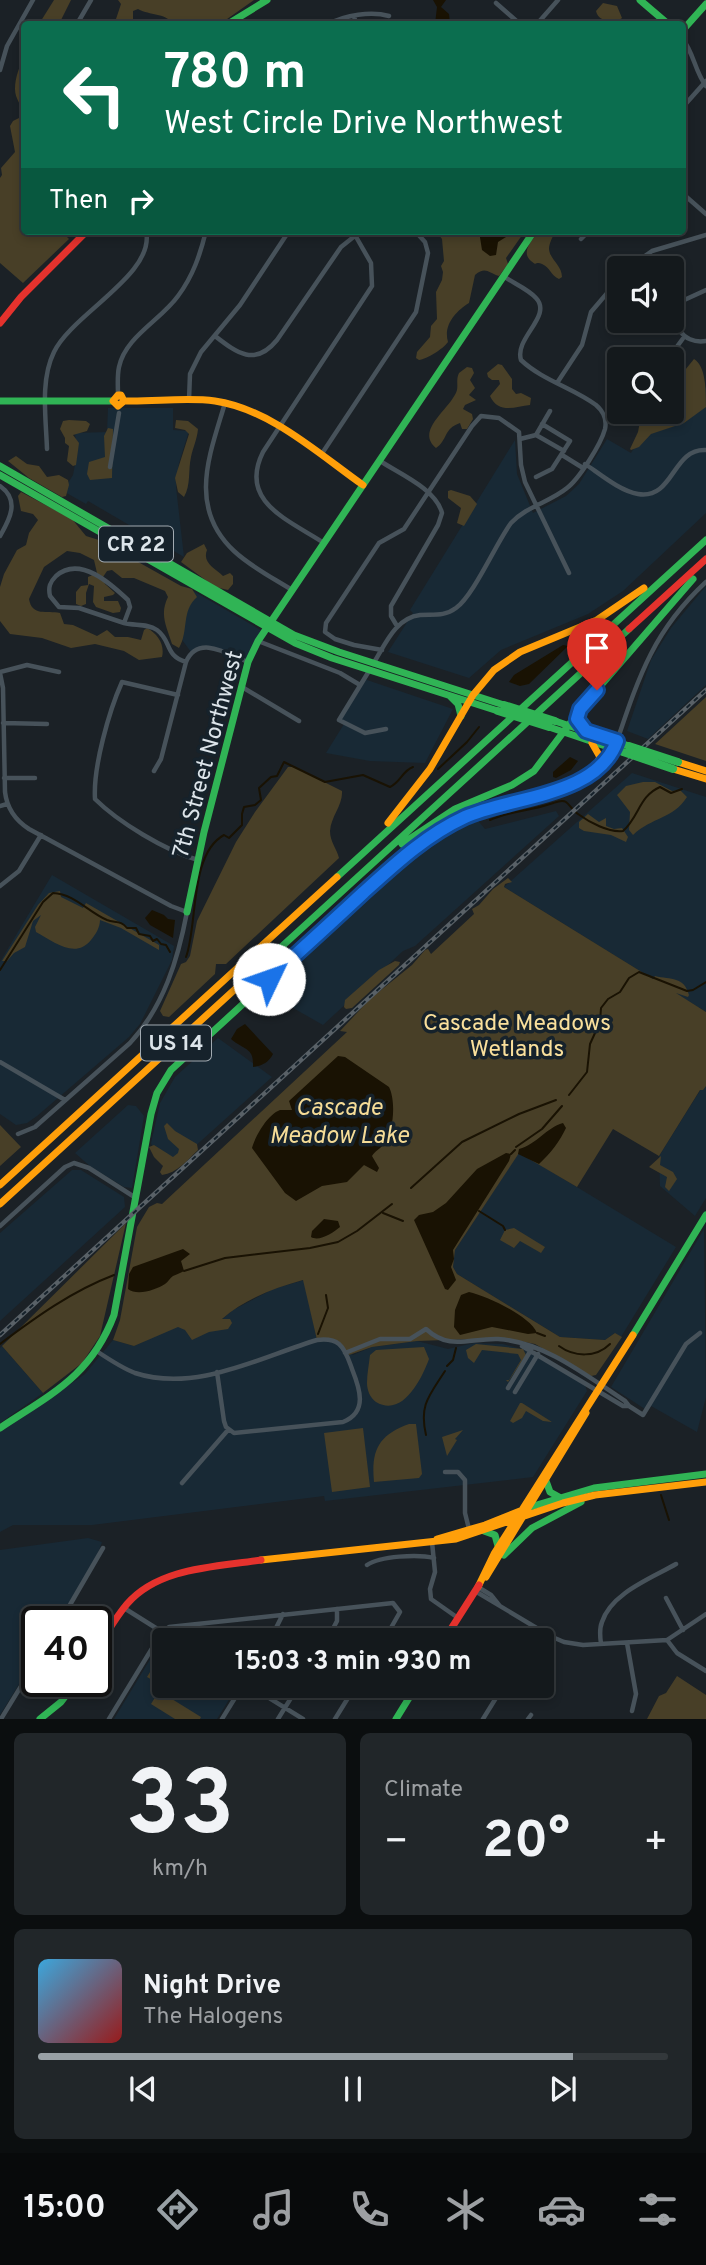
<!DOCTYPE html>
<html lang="en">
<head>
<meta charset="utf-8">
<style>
  body { margin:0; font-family:Overpass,sans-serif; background:#212629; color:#f1f3f6; height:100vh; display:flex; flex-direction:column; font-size:26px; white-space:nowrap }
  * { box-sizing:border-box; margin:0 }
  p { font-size:23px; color:#9da0a3 }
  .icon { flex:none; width:38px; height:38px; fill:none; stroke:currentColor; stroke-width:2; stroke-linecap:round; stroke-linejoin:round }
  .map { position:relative; height:1719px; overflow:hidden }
  .sheet { display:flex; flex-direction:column; gap:14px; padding:14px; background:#0b0e0f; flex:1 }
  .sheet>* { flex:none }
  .top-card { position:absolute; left:21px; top:21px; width:665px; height:214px; border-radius:7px; box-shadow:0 4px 10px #0003,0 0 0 2px #33383b; background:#0b6e4f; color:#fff; overflow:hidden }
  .fabs { position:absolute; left:607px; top:256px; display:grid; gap:14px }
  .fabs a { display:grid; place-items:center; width:77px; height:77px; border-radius:7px; background:#14191c; box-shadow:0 4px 10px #0003,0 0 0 2px #33383b; font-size:35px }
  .speed { position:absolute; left:21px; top:1606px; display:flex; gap:14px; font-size:35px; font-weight:700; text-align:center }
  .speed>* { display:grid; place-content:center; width:91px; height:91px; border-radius:50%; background:#14191c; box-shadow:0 4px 10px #0003,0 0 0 2px #33383b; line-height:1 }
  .speed .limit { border:4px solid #111; border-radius:10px; background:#fff; color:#111 }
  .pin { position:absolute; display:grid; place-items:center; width:60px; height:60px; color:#fff; margin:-72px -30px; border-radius:50% 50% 50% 0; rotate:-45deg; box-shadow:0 0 7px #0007 }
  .pin .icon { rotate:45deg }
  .me { position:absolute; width:77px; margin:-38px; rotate:48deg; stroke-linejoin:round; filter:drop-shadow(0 0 5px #0008) }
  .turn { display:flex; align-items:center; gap:24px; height:147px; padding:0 28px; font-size:32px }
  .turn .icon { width:91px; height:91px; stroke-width:2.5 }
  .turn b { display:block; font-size:49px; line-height:60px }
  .then { display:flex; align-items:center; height:66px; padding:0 28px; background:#0003; gap:14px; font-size:26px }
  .big { font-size:52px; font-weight:700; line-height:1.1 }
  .sheet .tile { flex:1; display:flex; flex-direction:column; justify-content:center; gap:10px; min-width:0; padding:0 24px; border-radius:10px; background:#212629 }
  .sheet .dial { align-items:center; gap:0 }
  .dial b { font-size:91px; line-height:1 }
  .song { display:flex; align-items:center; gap:21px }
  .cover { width:84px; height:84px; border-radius:10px; background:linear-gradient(135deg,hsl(200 70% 55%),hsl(0 70% 35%)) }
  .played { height:7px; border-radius:4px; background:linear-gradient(90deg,#98a0a5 85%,#33383b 85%) }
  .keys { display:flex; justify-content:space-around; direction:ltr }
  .heat { display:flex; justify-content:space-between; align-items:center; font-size:38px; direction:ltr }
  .sheet .tiles { flex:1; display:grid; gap:14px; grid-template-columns:1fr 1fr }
  .tile:last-child { grid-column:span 2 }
  .trip { position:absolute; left:152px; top:1628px; width:402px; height:70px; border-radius:7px; background:#14191c; box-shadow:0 4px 10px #0003,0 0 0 2px #33383b; font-weight:700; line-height:70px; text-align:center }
  .dock { display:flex; height:112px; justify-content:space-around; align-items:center; background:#080a0b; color:#9da0a3 }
  .dock .icon { width:49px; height:49px }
  .dock .active { color:#98a0a5 }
  .dock b { font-size:32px; color:#f1f3f6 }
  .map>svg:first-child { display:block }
  .built { fill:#182935 }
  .green { fill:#483f27 }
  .water { fill:#191203 }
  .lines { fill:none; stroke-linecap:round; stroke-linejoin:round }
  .stream { stroke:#191203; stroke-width:2 }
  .street { stroke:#47525a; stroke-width:4.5 }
  .fast { stroke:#30b455; stroke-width:7 }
  .slow { stroke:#ff9f0a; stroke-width:7 }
  .jam { stroke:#e5322d; stroke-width:7 }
  .rail-casing { stroke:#596167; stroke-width:4.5 }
  .rail { stroke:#16222b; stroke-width:2; stroke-dasharray:5; stroke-linecap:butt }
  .fast-bridge { stroke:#30b455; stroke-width:8 }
  .route-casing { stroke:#114b97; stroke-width:18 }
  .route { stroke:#1a73e8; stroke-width:12 }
  .labels { text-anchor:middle; stroke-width:7; stroke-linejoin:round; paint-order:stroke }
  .shield { fill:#16222b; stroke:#a1aab1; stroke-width:2 }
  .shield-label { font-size:21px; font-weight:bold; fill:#dce4ea }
  .street-label { font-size:23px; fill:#dce4ea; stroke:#16222b }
  .park-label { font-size:23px; fill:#fae09c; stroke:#16222b }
  .water-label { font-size:24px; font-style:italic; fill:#f5dc97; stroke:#16222b }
</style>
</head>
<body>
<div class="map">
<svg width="706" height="1719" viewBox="0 0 706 1719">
  <rect width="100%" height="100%" fill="#1b2126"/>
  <!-- built -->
  <path class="built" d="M706,387V513L623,591L588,614L501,650L469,678L388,652L413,613L410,610L515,440L517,474L533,513L566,496L579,484L607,439L631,453L654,415L672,411Z
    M108,408H173V430L189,431L179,463L176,487L184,557L88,501L86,504L63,491L73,475L77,454L75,433L107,432Z
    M706,586V685L648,739L627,731L651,660L671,628Z
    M188,588L264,632L248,662L211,648L198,647L191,652L180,637Z
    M364,679L453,709L425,763L370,761L326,753L344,724L339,720Z
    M632,773L706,797V1012L504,887Z
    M556,811L559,816L415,946L403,951L323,1025L265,992L398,867L439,835L475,817L485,829Z
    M52,875L174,946L172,960L140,1024L129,1037L37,1116L27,1123L16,1125L0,1114V962Z
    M218,1038L272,1077L172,1167L153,1149L151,1143L160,1103L175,1077Z
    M706,1081V1198L695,1216L660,1186L659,1156Z
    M128,1105L136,1106L144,1116L132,1188L124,1187L91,1167L75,1153Z
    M519,1152L676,1247L621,1337L615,1333L605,1340L560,1337L457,1274L453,1267L455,1250Z
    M72,1170H81L124,1197L125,1207L0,1321V1233Z
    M704,1229L706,1397L697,1432L651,1406L648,1411L611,1387Z
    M304,1280L317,1340H331L353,1355L372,1347L417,1341L448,1349L474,1343L503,1344L525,1350L585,1385L587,1391L533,1477L325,1501L324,1496L92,1525H13L0,1532V1432L85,1374L113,1340L134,1346L178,1325L211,1328L233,1310L273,1289Z
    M2,1346L43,1393L0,1423V1348Z
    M88,1538L102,1542L96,1559L57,1622H37V1655L0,1715V1550Z
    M163,1638L166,1640L164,1685H238L217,1719H114Z"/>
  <!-- green -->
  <path class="green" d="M54,0H71L59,24H39Z
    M118,0H254L220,24H174C163,12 151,16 138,9L133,11V21L127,24H99L115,22L121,4Z
    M603,3L617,6L622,18L619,20C609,19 599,23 596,11Z
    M24,55V231H61L69,239L23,283L0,263V178L2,175L1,168L15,152L10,126L13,121L21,117C24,105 15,101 15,89C15,77 20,66 24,55Z
    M436,231H525L506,258L508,264L499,276C488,273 486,266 475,275L469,303C456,311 443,325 448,342C443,349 427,359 419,360L416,358L417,352L430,337L431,326L437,319L436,292L442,280L443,272L441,266L444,261L442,239Z
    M539,231H555C553,237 549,243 549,249C550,260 562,265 562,277L559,279C551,276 550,267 542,264C534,261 538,267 531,261C520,252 533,239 539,231Z
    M694,359C706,366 706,391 706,407L684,423L651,434L639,447L631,450L630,449L638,432L642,411H672V377L681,375Z
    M498,364L502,365L512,379V389L516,394L521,393L531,398L530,405C515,407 498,414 490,396L500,384L499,380H492L488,377L487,373Z
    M467,367L472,368L474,373L470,380L475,388L469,395L476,400L465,405L463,409L472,414L473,419L467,429H462L460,423C443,429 448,440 436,448C414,430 452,408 457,390C458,384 456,379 459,373Z
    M69,420L86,421L90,424L87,431L73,435L79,443L76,465L73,466L67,461L69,446L65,443V438L60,429L63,421Z
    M176,420L188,421L198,429C197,440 193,447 191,457C188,470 191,485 184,497L178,492L175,478L189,434L185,430L175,428Z
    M108,428L113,429L112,478L90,480L87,474L89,462L105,457L104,436Z
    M16,456L27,464L39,466L47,477L59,475L68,480L69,485L66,496L62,497L29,478L8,461Z
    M451,490L470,496L477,504L464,526L457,523L461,508L448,498V491Z
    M21,492L72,519L86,536L99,540L181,586L192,589L197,597C181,611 189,631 179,648L172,644C167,627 159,615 168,597L165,591L134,578H122L112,570L107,571L103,577L105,584L115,593L113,595L104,597V601H118L121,608L120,612L113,613L96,607L93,602L94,586L89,584L86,593V604L81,606L76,604V592L81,586L88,585V577L97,573L94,560L80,553L67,551L44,567L29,599C32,617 47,610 60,613L64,624L73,625L97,636L107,630L115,637H128L141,640L144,630L147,628C158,634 165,645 162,657L139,660L124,651L95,644L71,648L42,638L10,634L0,621V587L4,574L17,550L26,545L29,533L38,520L33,514L21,511L18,496Z
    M204,544L207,550C202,563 215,568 223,576L230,573L233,576V584L228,590L215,587L181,562L187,553Z
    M706,697V761L655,744Z
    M288,767H294L342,791C343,805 331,816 330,831C330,842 337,849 339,858L226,964H216L215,974L169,1017L163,1016L160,1011L181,964L186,962L190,956L197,921L236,842L255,812Z
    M643,782H655L672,791L680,790L687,797C673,819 652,817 633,835L629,830L630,812L617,795L626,786Z
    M588,814L599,822L606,818V826L614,829L622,828L628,837L626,842L611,835L584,831L579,828V822Z
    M508,878L512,882L505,884L504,887L653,979L655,976C671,980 684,976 689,995L688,997L676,993L706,1012V1086L703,1090H700L659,1156L613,1129L577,1187L519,1153L455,1250L453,1267L457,1274L560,1337L605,1340L615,1333L622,1337L596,1375L591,1376L535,1344L504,1338L417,1341L372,1347L349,1355L335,1341L317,1340L303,1280C274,1288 245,1299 222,1319H230L232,1323L228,1329L209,1332L192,1340L185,1330L178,1327L134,1346L113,1340L120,1320L137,1227L149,1207L157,1203L162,1204L347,1032L340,1031L370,999L412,965L425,950L428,949L431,954L474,914L472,909L479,905L493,889Z
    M60,891L61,897L83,908L86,903L159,945V950L121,928L100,920C100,927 96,934 91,940C75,960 53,941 36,932L35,927L41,915L33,921L25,947L14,953L7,961H2L38,905L49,893Z
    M395,961L400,962L399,965L352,1008L346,1009L344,1007L345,1000L379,970Z
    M167,1123L175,1131L197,1144L198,1150C188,1160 177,1173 162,1175L160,1172L163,1166L154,1157L149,1147L154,1145L173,1157L178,1153L179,1149L168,1139L164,1126Z
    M0,1125L21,1147L0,1166Z
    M661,1156L660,1165L673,1172L677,1179L669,1191L665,1187L667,1177L649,1167Z
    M126,1223L100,1336L82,1363L43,1393L2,1346Z
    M514,1228L545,1247L541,1253L520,1241L514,1248L500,1240L505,1230Z
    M476,1344L523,1349L526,1355L508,1382L506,1380H509L521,1360L518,1354L482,1350L474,1363L468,1358L466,1350Z
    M424,1347L429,1359C422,1378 403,1418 376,1402C370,1398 367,1390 367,1383C367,1374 369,1364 370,1355L376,1350Z
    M520,1403H522L552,1422L543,1421L526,1411L522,1418L513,1423L510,1421Z
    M409,1424H416L422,1474L419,1478L374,1482C371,1451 378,1435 409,1424Z
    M363,1428L370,1487L332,1492L324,1433Z
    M463,1430L455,1439L457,1440L447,1456L442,1437Z
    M164,1649V1685L180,1686C166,1688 159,1684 147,1677Z
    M677,1676L706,1695V1719H647L659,1696L666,1693Z
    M159,1691L201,1717L200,1719H175L151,1704Z"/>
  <!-- water -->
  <path class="water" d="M433,0H446L441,7L449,14L450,24H435L437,7Z
    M479,231L505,232L506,237L498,242L496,255L490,256L482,250Z
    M563,645L568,646L529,684L520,686L509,682L514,675Z
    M570,757L578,761L571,770L556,778L553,777V772Z
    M152,910L164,915L168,919L175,920L173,938L150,925L145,918Z
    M245,1024L273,1054C269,1062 262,1066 253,1067C254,1047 245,1051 231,1039L237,1029Z
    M338,1056L345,1057L389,1087C396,1101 394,1131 384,1144C380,1149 375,1151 372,1156L379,1168L377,1172L364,1165L347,1182L322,1186L296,1201L285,1193L252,1148C255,1137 267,1115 280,1110C282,1110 290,1110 292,1110L289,1101Z
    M563,1123L566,1128C560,1141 550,1154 539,1164L518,1154L519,1149C537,1144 546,1128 563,1123Z
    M506,1153L511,1154L509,1161L453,1250L454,1259L451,1267L456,1280L448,1290L445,1289L414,1220L419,1215L433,1212L446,1203L477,1169Z
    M324,1219L338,1221L340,1227C333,1233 319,1242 311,1237L312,1231Z
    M183,1249L190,1254L181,1261L184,1271C181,1273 177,1274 173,1276C170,1278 168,1282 165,1284C156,1290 137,1296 128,1289L129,1274L133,1267Z
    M469,1292C487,1296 530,1316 537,1333L528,1334L492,1327L460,1335L454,1327L455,1310L461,1295Z"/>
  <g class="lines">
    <!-- stream -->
    <path class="stream" d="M438,769L467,742L479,727
      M490,820C509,811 530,811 550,804C555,803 561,799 566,802C570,805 573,811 578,814C589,822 609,833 623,831C639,817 639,796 660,787L671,793L682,789
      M186,957C198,925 189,854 224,835L229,838L242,825V814L244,807L255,805L261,800L259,788L271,777L277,776L284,762L325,782L363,775L390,787C401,782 402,771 413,767
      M0,970L43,902L53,893C75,894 88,912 107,920C115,923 121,920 127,928H136L139,934L150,936L153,941L157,939L161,944L166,945L170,952
      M569,1095L587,1072L590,1044L600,1022L601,1008L608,999L620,992L629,978L639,972L687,991L693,990L706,982
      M516,1147L542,1129L562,1106
      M511,1154L515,1150
      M411,1188L462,1142L519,1114L556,1100
      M479,1211L503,1226L505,1230
      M383,1213L403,1221
      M184,1271L225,1258L310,1248L338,1242L357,1231L392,1204
      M537,1333L545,1336
      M318,1334L328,1308L326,1295
      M0,1344C36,1317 72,1291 114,1275
      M559,1346C574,1357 596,1358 610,1344
      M447,1366L453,1360L456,1348
      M426,1435C419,1405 429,1396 445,1371
      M661,1495L669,1520"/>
    <!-- street -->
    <path class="street" d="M496,3L520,24
      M354,16L356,24
      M77,24L91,0
      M329,24C345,15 371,11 389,16
      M537,24L558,0
      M682,38C694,53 695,72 706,86
      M0,70L7,46L33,0
      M682,108L706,81
      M682,193L706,214
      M581,239L589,231
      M628,268L652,251L706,235
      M706,290L682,301C667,321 682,345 706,341
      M215,336C237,353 255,367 277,340L341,247L361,231
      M668,359L684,337
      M557,383L582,345L591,312L620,278
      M118,395C118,386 117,376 119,367C125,337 161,320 178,296C193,276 200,255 206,231
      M189,400L190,374L201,352L240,305L289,231
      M225,403C210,454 187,507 234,551C251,567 273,578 292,590
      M536,435L564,451
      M520,439L536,435L550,411
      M47,449C46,418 40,380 54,352C72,314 156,274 146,231
      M321,455L416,312L428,253L425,242L415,231
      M562,455L583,468
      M380,461C400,474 436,489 442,513L438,525L391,606V616L397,626
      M585,464C600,474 620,491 638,494C674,500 672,448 706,450
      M110,467L119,413
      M536,477L552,469L570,441L542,424
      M0,486C20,500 10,519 0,536
      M324,543C289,520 238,502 263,452L372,286L371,263L355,235
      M124,623L130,607L128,600C111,584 80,555 56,576C50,582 48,587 50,596L59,607L79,608L124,623C135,626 147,623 157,630C172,641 164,655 186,662
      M258,641L340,673L360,685
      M382,650L354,645L335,639L325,632L326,623L379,543L404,529L472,426L481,416L499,418L519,432L521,465L525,482L569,573
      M373,664C385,645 395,618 420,615C433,614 444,617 456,608C474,595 496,543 511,523C527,506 550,502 567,488C579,479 601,444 605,429C607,420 603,411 596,405C573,388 542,380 521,360C514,338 553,316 536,298C528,289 513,283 503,276
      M369,671L339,720L365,733L386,729
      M0,672L27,665L59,672
      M0,673L3,688L5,792C7,809 15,820 29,829L171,906L187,912C178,959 164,1006 130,1043L35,1127L18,1134
      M242,687L299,721
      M178,695L122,682C109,711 93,767 95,799C118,822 166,851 198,860
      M3,723L47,724
      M617,741C639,676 654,630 706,582
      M154,771L161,759L186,662C198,634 228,654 248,662
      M4,778H35
      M0,806L7,804
      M0,886L19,871L41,835
      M0,1062L65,1100
      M0,1226L65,1167L74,1163L89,1168L136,1198
      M522,1346L623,1406H629
      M98,1352C110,1360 122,1368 135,1373C196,1393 260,1357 317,1340C325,1339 333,1339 339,1344C346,1350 349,1361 352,1369C360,1389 368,1412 343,1422L234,1433L226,1427L224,1421L217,1372
      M345,1353L380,1339H410L426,1329C450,1351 469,1338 498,1339C545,1342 587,1376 625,1401L629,1406L643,1415L686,1344L700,1333
      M508,1388L531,1350
      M515,1392L538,1354
      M445,1472H458L465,1480V1513L469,1529
      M182,1483L228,1430
      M432,1542L435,1572L430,1589L431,1599L458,1618
      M367,1565C380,1556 418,1554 434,1558
      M478,1587L491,1595L499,1605
      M475,1591L550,1636L564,1642L583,1645L667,1640L706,1614
      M666,1598L683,1630
      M124,1608L175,1640
      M60,1622L103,1548
      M270,1640L283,1614
      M327,1640L337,1621V1609
      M667,1640L677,1653L706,1671
      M627,1643L636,1694L632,1711
      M601,1644C600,1637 599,1629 602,1622C611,1593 652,1578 676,1564
      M248,1685L303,1719
      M1,1719L37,1660
      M109,1719L162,1632L169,1627L393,1603L400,1612L384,1640
      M222,1719L243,1685
      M278,1719L299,1685
      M335,1719L356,1685
      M483,1719L504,1685
      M528,1719L531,1715"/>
    <!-- fast -->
    <path class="fast" d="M640,0L668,24
      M228,24L267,0
      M682,31L706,4
      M0,401H113
      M0,466L294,635L339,652L504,705
      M0,475L295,643L332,658L498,711
      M450,696L458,704L461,716
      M555,721L629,746
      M549,727L623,752
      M402,844L455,809L512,785L534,771L583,706L693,579
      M337,877L706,540
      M187,912L204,832L248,662L258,641L534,231
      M267,960L629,629
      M633,1335L706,1215
      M0,1428C51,1394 91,1376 114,1315L151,1114L157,1093L171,1070L267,982
      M546,1481L550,1492L559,1497
      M530,1507L594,1488L706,1474
      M484,1531L495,1535L498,1546
      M504,1555L532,1528L581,1502
      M40,1719L61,1702L76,1682
      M396,1719L417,1685"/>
    <!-- slow -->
    <path class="slow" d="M124,401L121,395H118L113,401L118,406L124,401C154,402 185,397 215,401C270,409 319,454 363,485
      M579,713L578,721L586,731
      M592,743L600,757L593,772
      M678,762L706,771
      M673,769L706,779
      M388,823L430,769L473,695L494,670L520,652L597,620L644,588
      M267,982C299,953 330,924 362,895C391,868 419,841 455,822C509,794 579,803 615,746
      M0,1185L337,877
      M0,1204L267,960
      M437,1539L485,1525L520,1511
      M261,1560L456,1539L563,1503L595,1495L706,1482
      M486,1577L586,1413
      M478,1587L494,1554L633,1335"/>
    <!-- jam -->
    <path class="jam" d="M0,323L21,297L87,231
      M629,629L706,559
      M444,1640L479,1585
      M96,1650C106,1635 115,1618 127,1604C159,1567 216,1567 261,1560"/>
    <defs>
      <path id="rail" d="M0,1335L706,690"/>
    </defs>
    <!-- rail casing -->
    <use href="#rail" class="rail-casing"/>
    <!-- rail -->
    <use href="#rail" class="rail"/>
    <!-- fast-bridge -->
    <path class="fast-bridge" d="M504,705L555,721
      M498,711L549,727
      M629,746L678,762
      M623,752L673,769"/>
  </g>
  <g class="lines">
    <defs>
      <path id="route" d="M269,979C300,951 332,922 363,893C395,864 426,835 465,817C512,796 597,797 617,741L586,731L577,719L580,709L597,690"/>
    </defs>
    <!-- route casing -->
    <use href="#route" class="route-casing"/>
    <!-- route -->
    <use href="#route" class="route"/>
  </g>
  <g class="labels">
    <!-- shield labels -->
    <g class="shield">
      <rect x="99" y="526.5" width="74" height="35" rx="5"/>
      <rect x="141" y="1025.5" width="70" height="35" rx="5"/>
    </g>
    <g class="shield-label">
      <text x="136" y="551">CR 22</text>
      <text x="176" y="1050">US 14</text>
    </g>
    <!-- street labels -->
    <g class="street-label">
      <text transform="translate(207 754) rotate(-75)" y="8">7th Street Northwest</text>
    </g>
    <!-- park labels -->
    <g class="park-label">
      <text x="517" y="1030">Cascade Meadows<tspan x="517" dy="26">Wetlands</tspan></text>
    </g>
    <!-- water labels -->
    <g class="water-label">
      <text x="339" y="1115">Cascade<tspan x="339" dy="28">Meadow Lake</tspan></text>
    </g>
  </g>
</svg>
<div class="fabs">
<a><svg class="icon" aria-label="sound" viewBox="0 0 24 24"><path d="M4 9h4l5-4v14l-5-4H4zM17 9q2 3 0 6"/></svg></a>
<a><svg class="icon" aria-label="search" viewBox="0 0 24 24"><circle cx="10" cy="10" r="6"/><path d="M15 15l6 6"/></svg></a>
</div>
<div class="speed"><div class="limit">40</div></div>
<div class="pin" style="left:597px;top:690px;background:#d93025"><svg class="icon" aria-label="arrive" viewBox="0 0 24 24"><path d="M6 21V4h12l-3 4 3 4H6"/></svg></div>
<svg class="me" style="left:269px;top:979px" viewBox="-20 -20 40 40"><circle r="19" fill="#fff"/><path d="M0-13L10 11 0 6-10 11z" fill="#1a73e8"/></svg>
<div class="trip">15:03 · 3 min · 930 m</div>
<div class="top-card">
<div class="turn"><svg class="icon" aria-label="left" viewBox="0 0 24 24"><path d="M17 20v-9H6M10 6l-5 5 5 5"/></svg><div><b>780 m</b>West Circle Drive Northwest</div></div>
<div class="then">Then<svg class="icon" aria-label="right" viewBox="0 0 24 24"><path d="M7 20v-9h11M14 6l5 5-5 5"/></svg></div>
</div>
</div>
<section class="sheet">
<div class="tiles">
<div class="tile dial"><b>33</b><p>km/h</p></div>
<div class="tile"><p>Climate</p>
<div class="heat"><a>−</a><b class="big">20°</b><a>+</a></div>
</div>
<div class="tile">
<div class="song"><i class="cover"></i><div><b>Night Drive</b><p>The Halogens</p></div></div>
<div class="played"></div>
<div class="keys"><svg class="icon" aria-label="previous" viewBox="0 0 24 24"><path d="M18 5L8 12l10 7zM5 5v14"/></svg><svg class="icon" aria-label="pause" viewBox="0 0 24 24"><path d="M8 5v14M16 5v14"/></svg><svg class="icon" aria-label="next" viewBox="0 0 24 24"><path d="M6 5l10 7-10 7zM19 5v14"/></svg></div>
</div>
</div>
</section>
<nav class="dock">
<b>15:00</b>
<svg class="icon active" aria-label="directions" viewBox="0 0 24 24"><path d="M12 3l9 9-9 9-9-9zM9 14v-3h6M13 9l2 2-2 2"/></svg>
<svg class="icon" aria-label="music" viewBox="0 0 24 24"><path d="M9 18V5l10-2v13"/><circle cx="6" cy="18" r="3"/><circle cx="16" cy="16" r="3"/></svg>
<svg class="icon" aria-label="phone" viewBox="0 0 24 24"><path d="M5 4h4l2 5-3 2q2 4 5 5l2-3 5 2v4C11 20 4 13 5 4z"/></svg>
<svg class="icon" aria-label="climate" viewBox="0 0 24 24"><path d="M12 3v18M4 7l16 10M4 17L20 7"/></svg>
<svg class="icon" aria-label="car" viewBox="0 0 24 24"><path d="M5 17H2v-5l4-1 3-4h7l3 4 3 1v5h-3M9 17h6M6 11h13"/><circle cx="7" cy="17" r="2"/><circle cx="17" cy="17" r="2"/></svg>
<svg class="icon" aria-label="filters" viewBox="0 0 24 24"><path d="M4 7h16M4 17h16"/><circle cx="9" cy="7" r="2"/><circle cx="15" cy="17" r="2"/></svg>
</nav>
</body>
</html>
